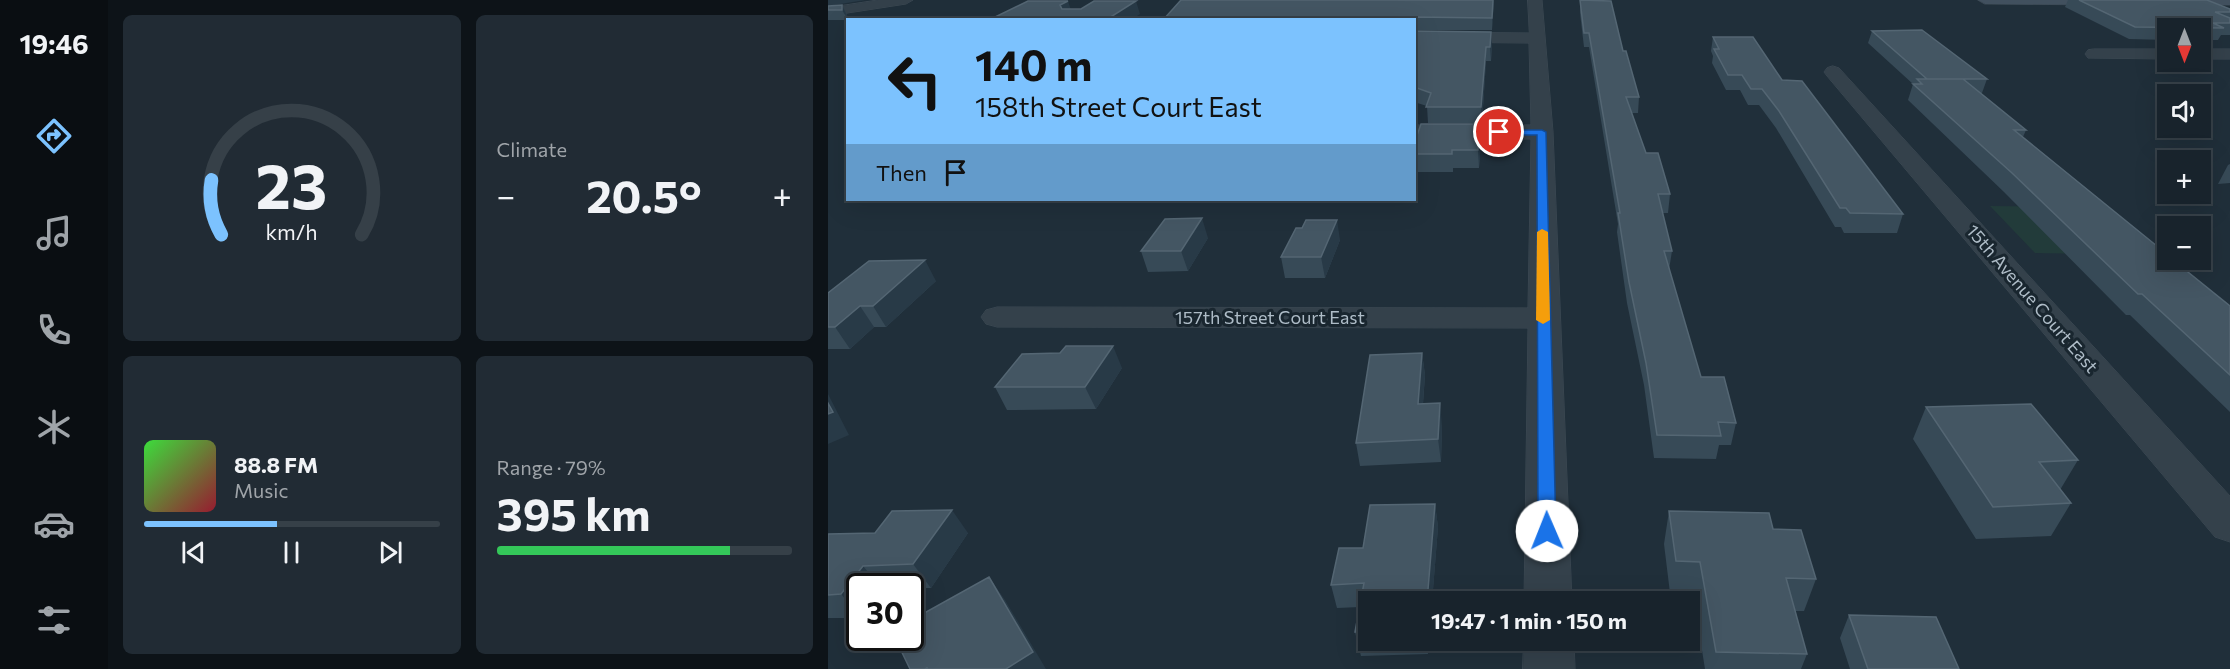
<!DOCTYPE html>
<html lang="en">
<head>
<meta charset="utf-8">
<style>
  body { margin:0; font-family:Commissioner,sans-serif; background:#212b34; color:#f1f3f6; height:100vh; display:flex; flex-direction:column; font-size:22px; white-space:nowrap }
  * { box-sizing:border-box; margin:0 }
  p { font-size:20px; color:#9fa4a9 }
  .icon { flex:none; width:33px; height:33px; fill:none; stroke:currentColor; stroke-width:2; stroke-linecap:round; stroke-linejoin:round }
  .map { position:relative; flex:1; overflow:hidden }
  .details { display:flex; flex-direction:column; gap:15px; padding:15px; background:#0d1318; width:720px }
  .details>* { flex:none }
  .hud { position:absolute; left:18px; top:18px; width:570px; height:183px; border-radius:0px; box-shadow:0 6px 24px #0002,0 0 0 2px #364048; background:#7cc2fe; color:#111; overflow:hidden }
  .needle { width:39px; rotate:180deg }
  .tools { position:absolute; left:1329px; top:18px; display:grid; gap:12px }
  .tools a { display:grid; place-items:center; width:54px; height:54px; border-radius:0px; background:#18232c; box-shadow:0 6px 24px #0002,0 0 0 2px #364048; font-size:30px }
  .speed { position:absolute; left:18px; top:573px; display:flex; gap:12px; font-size:30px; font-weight:700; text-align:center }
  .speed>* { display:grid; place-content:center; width:78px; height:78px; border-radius:50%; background:#18232c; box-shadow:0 6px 24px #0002,0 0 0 2px #364048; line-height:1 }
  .speed .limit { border:3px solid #111; border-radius:9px; background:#fff; color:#111 }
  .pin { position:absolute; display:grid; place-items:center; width:51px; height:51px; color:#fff; margin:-26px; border:3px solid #fff; border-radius:50%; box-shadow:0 2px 6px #0007 }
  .me { position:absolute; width:66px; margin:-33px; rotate:359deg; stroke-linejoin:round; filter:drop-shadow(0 0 4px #0008) }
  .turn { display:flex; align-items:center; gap:21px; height:126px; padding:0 30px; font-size:27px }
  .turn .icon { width:78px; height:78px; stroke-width:2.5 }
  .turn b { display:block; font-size:42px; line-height:51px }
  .then { display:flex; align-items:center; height:57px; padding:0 30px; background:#0003; gap:12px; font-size:22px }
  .big { font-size:45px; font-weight:700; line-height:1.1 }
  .details .widget { flex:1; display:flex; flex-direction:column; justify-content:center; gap:9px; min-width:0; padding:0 21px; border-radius:9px; background:#212b34 }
  .details .dial { align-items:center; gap:0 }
  .dial svg { height:156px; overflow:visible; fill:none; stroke:#364048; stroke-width:7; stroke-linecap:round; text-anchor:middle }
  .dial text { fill:#f1f3f6; stroke:none }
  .song { display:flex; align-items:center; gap:18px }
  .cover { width:72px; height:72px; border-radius:9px; background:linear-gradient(135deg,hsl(120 70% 55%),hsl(350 70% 35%)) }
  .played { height:6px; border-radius:3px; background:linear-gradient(90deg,#7cc2fe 45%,#364048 45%) }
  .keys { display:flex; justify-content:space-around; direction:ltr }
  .heat { display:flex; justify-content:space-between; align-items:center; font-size:33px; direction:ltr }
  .charge { height:9px; border-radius:4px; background:linear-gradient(90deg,#34c759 79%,#364048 0) }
  .details .tiles { flex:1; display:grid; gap:15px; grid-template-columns:repeat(2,1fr) }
  .trip { position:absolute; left:530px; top:591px; width:342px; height:60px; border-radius:0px; background:#18232c; box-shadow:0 6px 24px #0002,0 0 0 2px #364048; font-weight:700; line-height:60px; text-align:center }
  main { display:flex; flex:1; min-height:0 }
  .menu { display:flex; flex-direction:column; width:108px; justify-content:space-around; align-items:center; background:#0a0e12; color:#9fa4a9 }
  .menu .icon { width:42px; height:42px }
  .menu .current { color:#7cc2fe }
  .menu b { font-size:27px; color:#f1f3f6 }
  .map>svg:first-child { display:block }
  .green { fill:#223b3a }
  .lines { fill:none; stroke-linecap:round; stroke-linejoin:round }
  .street-casing { stroke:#3d4a54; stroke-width:1 }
  .secondary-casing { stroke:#3d4a54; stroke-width:1 }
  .street { fill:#34414b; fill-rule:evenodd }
  .secondary { fill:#41505e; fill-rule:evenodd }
  .wall { fill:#374a57 }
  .shaded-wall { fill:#283a47 }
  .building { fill:#445663; stroke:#546673; stroke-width:1.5 }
  .route { fill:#1a73e8; stroke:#114b97; stroke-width:1.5 }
  .slow { fill:#f59e0b }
  .labels { text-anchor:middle; stroke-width:6; stroke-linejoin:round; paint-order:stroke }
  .street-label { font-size:18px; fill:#aebcc7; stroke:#19262f }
</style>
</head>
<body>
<main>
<nav class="menu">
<b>19:46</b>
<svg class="icon current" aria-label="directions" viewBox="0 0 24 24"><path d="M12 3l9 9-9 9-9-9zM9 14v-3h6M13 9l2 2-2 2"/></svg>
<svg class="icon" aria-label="music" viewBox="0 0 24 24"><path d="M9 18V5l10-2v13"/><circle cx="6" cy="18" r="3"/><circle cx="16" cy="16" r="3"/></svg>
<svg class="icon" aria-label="phone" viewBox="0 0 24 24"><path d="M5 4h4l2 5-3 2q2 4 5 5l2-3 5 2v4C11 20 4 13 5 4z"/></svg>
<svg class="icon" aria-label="climate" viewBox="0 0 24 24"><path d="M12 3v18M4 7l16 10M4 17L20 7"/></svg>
<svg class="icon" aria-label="car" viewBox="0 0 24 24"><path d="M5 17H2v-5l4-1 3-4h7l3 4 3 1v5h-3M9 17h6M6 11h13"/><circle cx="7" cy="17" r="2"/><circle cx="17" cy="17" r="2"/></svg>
<svg class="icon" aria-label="filters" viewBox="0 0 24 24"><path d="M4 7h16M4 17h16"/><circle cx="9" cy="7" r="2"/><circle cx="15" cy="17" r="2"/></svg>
</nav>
<section class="details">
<div class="tiles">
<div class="widget dial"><svg viewBox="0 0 100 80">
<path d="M14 69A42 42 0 1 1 86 69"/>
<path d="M14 69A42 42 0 0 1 9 41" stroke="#7cc2fe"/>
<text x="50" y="56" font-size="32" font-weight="700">23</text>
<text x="50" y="72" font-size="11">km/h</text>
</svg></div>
<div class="widget"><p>Climate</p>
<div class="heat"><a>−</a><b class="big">20.5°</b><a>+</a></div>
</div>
<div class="widget">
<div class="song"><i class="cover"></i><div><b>88.8 FM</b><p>Music</p></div></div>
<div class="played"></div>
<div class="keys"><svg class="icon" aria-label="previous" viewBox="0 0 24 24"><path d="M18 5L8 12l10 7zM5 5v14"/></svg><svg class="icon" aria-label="pause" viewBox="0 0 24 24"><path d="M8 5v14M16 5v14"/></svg><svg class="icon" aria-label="next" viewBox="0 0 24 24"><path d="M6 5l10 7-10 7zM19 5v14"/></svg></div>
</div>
<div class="widget"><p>Range · 79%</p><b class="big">395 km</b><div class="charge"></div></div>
</div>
</section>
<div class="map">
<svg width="1402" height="669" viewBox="0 0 1402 669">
  <rect width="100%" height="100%" fill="#202f3a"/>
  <!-- green -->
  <path class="green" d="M1162,206L1243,207L1320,255L1207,253Z"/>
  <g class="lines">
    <defs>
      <path id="street" d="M50,0H85L78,4L0,16V8Z
        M700,0H714L725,132L744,602H696L700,328L169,327L158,324L153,317L158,310L169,307L700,308L703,139H586V125H703L701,43L586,42V32L701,33Z
        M1266,49H1340V59L1260,58L1257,54L1260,50Z
        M1372,49H1402V59H1372Z
        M1005,66L1011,68L1402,496V542L1387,537L999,76L996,72L999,68Z
        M696,640H746L747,669H695Z"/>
      <path id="secondary" d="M1150,0H1289L1290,1L1283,5L1157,4Z
        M1332,0H1402V5H1338L1333,4Z"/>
    </defs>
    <!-- street casing -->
    <use href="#street" class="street-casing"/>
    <!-- secondary casing -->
    <use href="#secondary" class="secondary-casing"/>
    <!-- street -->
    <use href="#street" class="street"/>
    <!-- secondary -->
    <use href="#secondary" class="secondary"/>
  </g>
  <!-- wall -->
  <path class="wall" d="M666,0L664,30H586V20H335Z
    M752,0L795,51L811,97L810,113H804L818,153L842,194L840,213H834L844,251L841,270L873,377L908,423L903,445H891L888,459L826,458L816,385L799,303L789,232L790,224L761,47H756L752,13Z
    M1240,0H1379L1402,9V35H1393L1390,40H1372V28H1340V40L1301,39L1237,7Z
    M14,5L19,15L20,20H0V6Z
    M586,31L664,45L663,61H658L654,123H600L599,106L586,102Z
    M1044,31L1159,79L1154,93H1152L1198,130L1195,137L1402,306V412L1302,315H1298L1176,192L1080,100L1085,84L1040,43Z
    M885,37L954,80L1075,214L1069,233H1016L1013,227H1007L948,128L931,105H920L912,90H898L884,63L885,56L883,51Z
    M652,124L653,141L651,168H625V172H586V144Z
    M1402,164V183L1390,184L1400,165Z
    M474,228L512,240L497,278H457L453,257Z
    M380,238L360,271L320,272L313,251Z
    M108,281L58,327H46L22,349H0V293Z
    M594,353L597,375L595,404L614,426L613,462L532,466L528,443Z
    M294,368L268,409L179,410L167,387Z
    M1098,407L1250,460L1232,490L1243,503L1223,536L1148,539L1085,439Z
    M607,504L610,527L604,602H540V640H601L600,654L533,656L527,632L532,607L509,608L503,585L535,548Z
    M841,511L945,529L988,579L976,611H967L979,654L973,669H877L865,594L842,593L836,544Z
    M140,533L103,588H82V586H32V618H0V534Z
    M1021,615L1131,669H1022L1012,638Z"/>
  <!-- shaded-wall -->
  <path class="shaded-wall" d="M0,0H37L0,6Z
    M665,0H666L664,30V18Z
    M240,1L244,13L237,18L232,5Z
    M308,1L312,14L303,20H278Z
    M14,5L19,15L20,20L14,10Z
    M663,32L664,45L663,61L662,47Z
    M658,47V61L654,123L653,107Z
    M652,124L653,141L651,168L650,150Z
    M374,218L380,238L360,271L353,251Z
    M509,220L512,240L497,278L493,257Z
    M97,260L108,281L58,327L45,306Z
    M32,306L46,327L22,349L7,327Z
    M285,346L294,368L268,409L257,387Z
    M594,353L597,375L593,426L590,404Z
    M0,394L21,435L0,444Z
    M612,403L614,426L613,462L610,439Z
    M607,504L610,527L604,602H599Z
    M124,510L140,533L103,588L85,564Z
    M35,566L52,586H32V616L13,594Z
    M161,577L177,600L218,669H178Z
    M598,640H601L600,654Z"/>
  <!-- building -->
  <path class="building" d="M353,0H665L664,18L585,17L583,20H335Z
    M752,0L783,1L795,51H798L811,97H798L818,153H830L842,194H830L844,251H836L873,377H896L908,423L890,422L893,436L829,435L818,363L801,282L790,213H792L761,33H756Z
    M1251,0H1379L1402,9V12H1387L1402,18V23H1385L1396,28L1307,27Z
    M200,1H240L232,5L234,9H253L266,1H308L278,20H161Z
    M14,5V10H0V6Z
    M1094,30L1159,79H1099L1044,31Z
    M586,31L663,32L662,47H658L653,107H598L603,93L586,87Z
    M885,37H925L954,80L974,81L1075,214L1022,213L1018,208H1012L951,111L934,89H923L914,75H900L886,49H891Z
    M1089,79H1135L1198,130H1186L1340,255V260H1345L1402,306V375L1314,294H1310L1184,173L1085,84H1094Z
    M593,124H652L650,150H624V154H586V144Z
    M374,218L353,251H313L337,219Z
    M478,220H509L493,257H453L468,228H474Z
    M97,260L45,306H32L7,327H0V293L41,261Z
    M238,346H285L257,387H167L194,354L232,353Z
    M594,353L590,404L612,403L610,439L528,443L542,355Z
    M0,403L5,412L0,414Z
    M1203,404L1250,460L1211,462L1243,503L1165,507L1098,407Z
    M607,504L599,602H540V632H527L536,583L503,585L511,548H535L542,505Z
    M124,510L85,564L35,566L13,594L0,595V534L47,533L64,511Z
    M841,511L941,513L945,529L973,530L988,579L958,578L979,654L888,652L872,562L848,561Z
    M161,577L205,652L178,669H100L99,668L97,669H82L67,638H82V621Z
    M1021,615L1108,617L1131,669H1040Z"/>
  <!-- route -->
  <path class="route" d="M668,130H714L718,132L728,531L725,536L719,538L712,536L710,531L709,135H671L668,134Z"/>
  <!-- slow -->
  <path class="slow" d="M714,229L720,232L722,320L715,324L708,320L709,232Z"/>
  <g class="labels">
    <!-- street labels -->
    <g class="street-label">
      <text transform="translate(1204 299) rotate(49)" y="6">15th Avenue Court East</text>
      <text x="442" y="324">157th Street Court East</text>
    </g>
  </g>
</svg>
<div class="tools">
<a><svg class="needle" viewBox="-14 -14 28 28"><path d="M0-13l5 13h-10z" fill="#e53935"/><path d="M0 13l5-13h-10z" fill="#9fa4a9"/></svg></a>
<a><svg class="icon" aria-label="sound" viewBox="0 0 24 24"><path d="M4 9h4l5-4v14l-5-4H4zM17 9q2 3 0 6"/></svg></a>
<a>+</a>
<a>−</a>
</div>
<div class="speed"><div class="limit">30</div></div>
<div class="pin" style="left:671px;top:132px;background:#d93025"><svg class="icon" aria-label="arrive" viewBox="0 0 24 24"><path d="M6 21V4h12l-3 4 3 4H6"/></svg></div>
<svg class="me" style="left:719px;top:531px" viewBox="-20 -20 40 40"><circle r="19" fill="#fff"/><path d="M0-13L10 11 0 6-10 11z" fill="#1a73e8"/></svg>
<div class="trip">19:47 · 1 min · 150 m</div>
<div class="hud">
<div class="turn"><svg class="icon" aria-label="left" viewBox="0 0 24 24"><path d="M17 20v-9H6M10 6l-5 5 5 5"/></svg><div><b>140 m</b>158th Street Court East</div></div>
<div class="then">Then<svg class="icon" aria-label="arrive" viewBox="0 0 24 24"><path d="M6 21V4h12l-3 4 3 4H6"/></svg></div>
</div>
</div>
</main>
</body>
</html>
